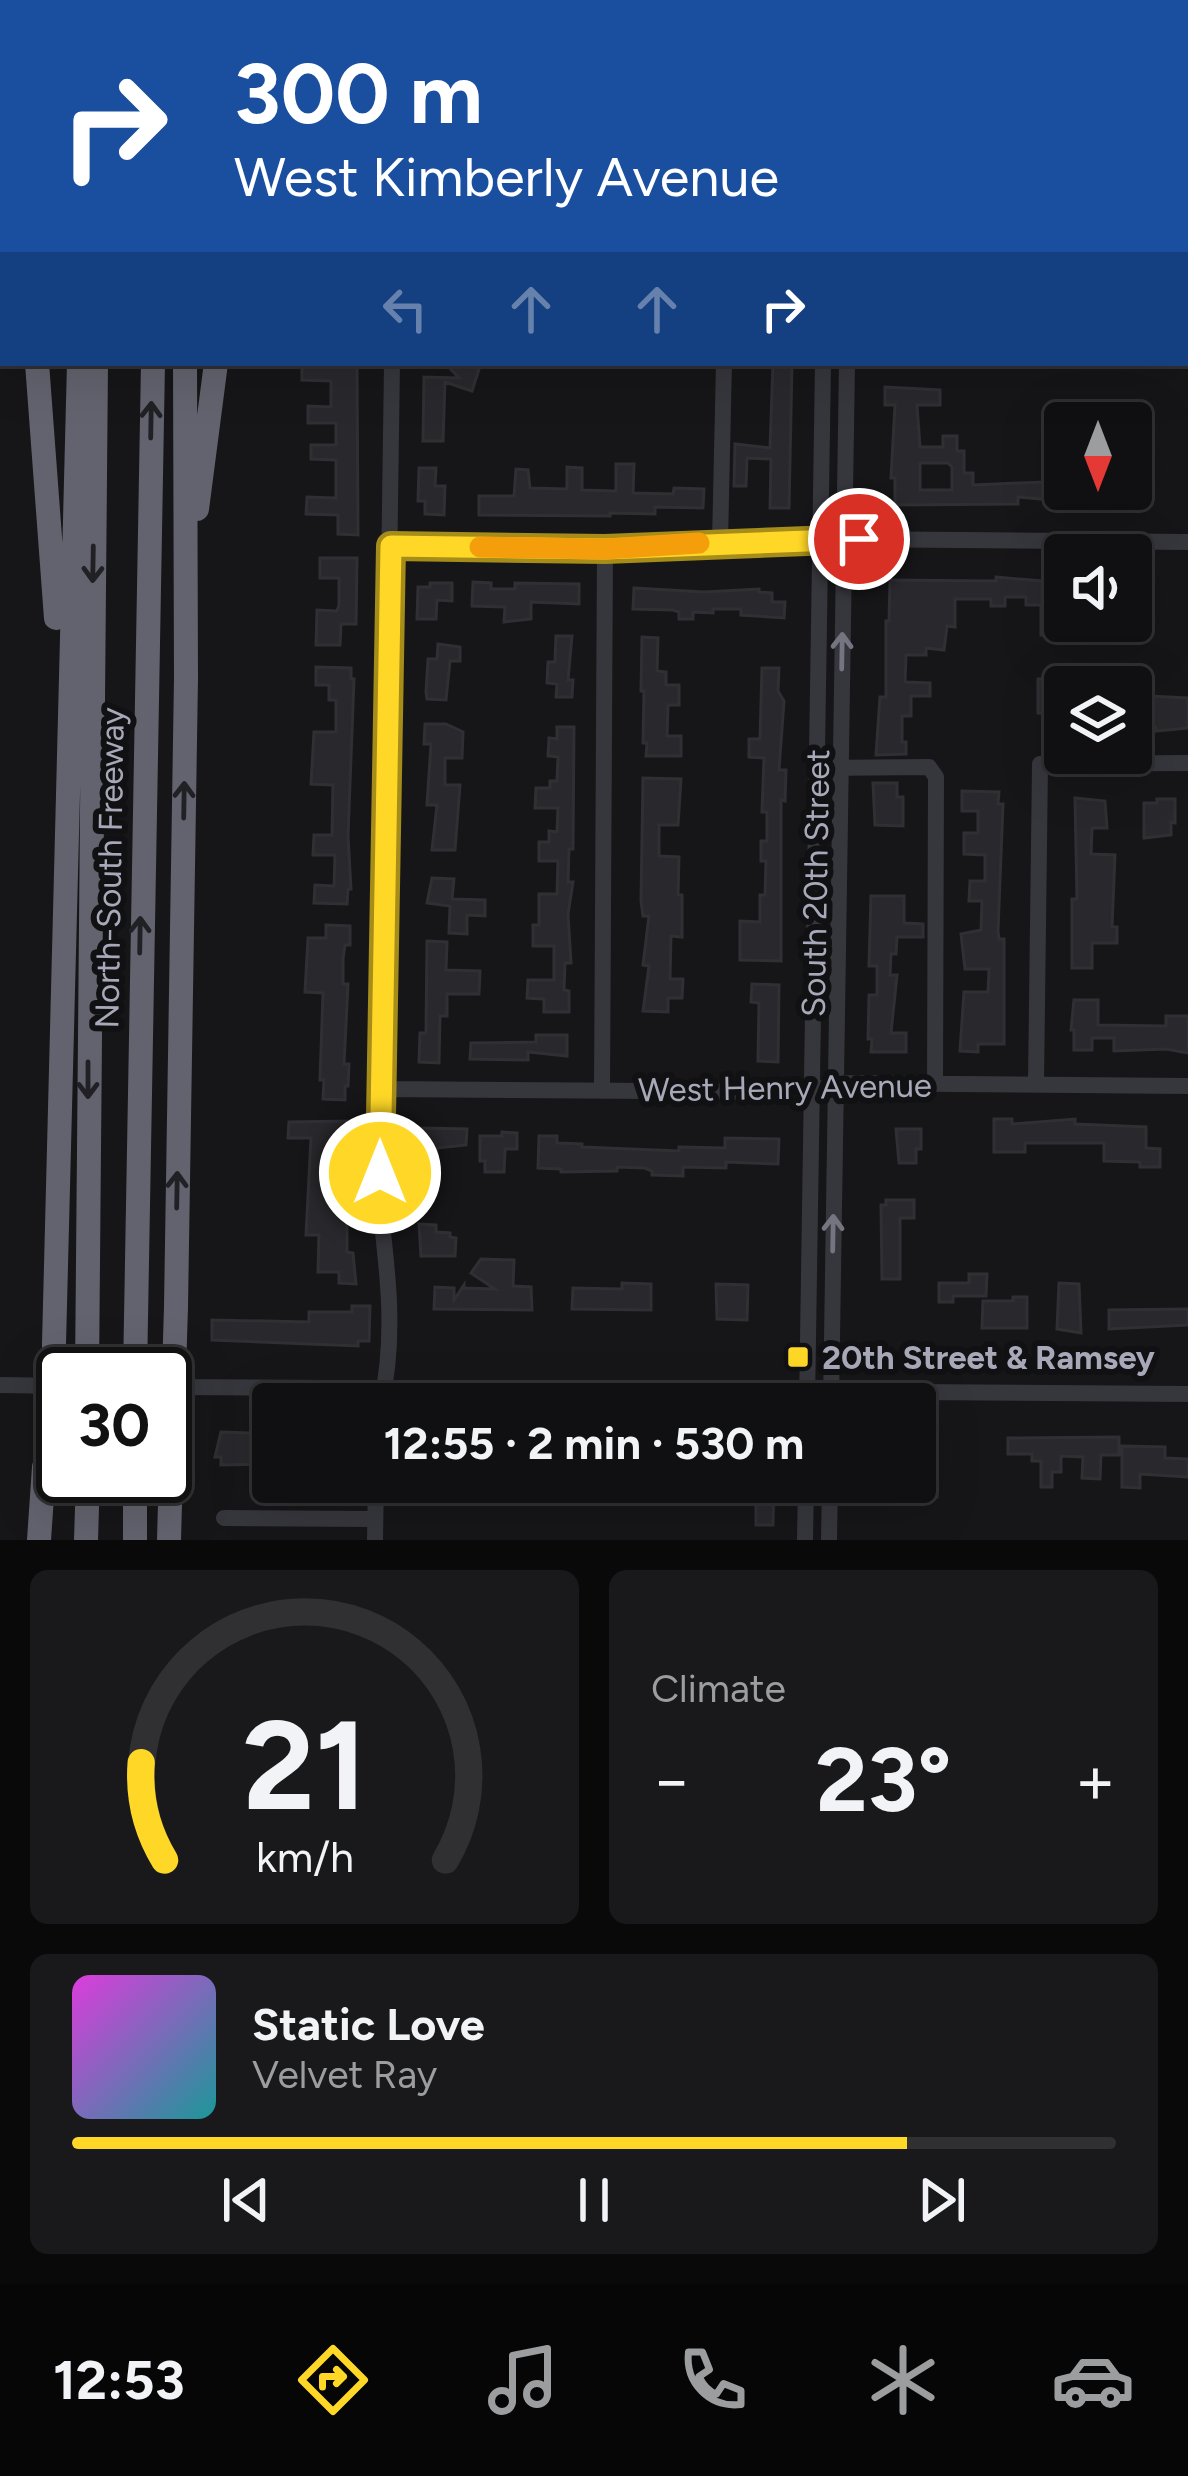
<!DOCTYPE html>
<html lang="en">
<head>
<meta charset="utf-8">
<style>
  body { margin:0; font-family:Figtree,sans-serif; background:#19191b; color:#f1f3f6; height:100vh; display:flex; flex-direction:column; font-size:45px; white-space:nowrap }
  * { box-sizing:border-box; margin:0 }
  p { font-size:39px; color:#9c9d9f }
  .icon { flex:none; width:66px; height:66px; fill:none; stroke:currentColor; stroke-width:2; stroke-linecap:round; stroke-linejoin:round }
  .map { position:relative; height:1540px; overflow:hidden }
  .details { display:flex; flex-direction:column; gap:30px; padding:30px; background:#09090a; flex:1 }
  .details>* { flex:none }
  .top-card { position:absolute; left:0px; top:0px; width:1188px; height:366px; box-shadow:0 12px 48px #0002,0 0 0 3px #303032; background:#1a4fa0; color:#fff; overflow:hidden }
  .needle { width:78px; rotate:180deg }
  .controls { position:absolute; left:1044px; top:402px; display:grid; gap:24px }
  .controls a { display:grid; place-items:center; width:108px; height:108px; border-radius:12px; background:#101012; box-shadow:0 12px 48px #0002,0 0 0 3px #303032; font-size:60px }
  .speed { position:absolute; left:36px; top:1347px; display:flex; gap:24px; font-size:60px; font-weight:700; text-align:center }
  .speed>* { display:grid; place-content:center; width:156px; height:156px; border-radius:50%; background:#101012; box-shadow:0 12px 48px #0002,0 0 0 3px #303032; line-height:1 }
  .speed .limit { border:6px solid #111; border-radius:18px; background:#fff; color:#111 }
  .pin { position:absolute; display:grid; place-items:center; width:102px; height:102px; color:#fff; margin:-51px; border:6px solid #fff; border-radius:50%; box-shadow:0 3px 12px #0007 }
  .me { position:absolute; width:132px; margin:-66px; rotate:0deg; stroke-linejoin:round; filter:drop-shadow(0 0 9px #0008) }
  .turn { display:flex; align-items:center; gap:42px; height:252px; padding:0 36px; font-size:54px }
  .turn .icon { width:156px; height:156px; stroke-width:2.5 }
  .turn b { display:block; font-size:84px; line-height:102px }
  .lanes { display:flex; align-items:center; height:114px; padding:0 36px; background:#0003; justify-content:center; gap:60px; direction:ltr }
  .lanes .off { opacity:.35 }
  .big { font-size:90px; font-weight:700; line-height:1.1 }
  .details .card { flex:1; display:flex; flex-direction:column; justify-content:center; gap:18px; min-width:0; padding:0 42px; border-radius:18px; background:#19191b }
  .details .dial { align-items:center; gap:0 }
  .dial svg { height:312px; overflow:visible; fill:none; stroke:#303032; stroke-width:7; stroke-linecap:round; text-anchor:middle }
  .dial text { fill:#f1f3f6; stroke:none }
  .song { display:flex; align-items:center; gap:36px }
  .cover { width:144px; height:144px; border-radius:18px; background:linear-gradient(135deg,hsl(300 70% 55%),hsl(180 70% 35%)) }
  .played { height:12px; border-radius:6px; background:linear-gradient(90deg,#ffd827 80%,#303032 80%) }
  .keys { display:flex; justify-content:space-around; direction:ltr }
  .heat { display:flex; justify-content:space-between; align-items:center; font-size:66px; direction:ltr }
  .details .tiles { flex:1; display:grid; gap:30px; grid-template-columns:1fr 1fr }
  .card:last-child { grid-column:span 2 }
  .trip { position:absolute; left:252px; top:1383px; width:684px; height:120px; border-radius:12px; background:#101012; box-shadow:0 12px 48px #0002,0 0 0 3px #303032; font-weight:700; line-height:120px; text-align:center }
  .menu { display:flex; height:192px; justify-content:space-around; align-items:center; background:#060607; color:#9c9d9f }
  .menu .icon { width:84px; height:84px }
  .menu .selected { color:#ffd827 }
  .menu b { font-size:54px; color:#f1f3f6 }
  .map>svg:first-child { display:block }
  .building { fill:#29282c; stroke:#302f34; stroke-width:3; fill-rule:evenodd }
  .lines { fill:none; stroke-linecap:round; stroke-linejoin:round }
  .minor { stroke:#36363d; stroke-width:16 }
  .highway { stroke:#62636e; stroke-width:24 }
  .highway-bridge { stroke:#62636e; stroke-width:24 }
  .oneway { stroke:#212125 }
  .oneway2 { stroke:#747581 }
  .route-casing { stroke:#a68c19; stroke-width:30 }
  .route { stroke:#ffd827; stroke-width:21 }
  .slow { stroke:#f59e0b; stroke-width:21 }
  .poi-dot { fill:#ffd827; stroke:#111113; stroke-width:4.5 }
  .labels { text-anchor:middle; stroke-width:12; stroke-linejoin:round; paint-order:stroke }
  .street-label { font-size:33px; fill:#a7a9b9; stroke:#111113 }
  .poi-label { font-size:33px; font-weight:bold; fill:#a7a9b9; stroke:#111113; text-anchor:start }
</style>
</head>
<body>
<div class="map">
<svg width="1188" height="1540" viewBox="0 0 1188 1540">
  <rect width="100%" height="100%" fill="#161618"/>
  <!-- building -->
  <path class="building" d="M302,363H357L358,535L338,534V515L306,514L307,497L336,498V460L311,459V445H336V423H308V406L331,407V381L302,380Z
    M445,363H481L472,391L445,382L443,441H423L424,377L459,378Z
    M773,363H792L789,508H770L771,459L747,458L746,486H734L735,444L770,448Z
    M885,387L940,390V405H917L920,447H943V436H957V451H964V473H973V485L1065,481V489H1075V502L1018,497V504L895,505V478H891L895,405H885ZM920,463H948L952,467V490H920Z
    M616,464H634L633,493L673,494L674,488L704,489L703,508L655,507V514L610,513V516L479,515V496H514L516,469L528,470L530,488L567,489V467L582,468V490L616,491Z
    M419,468H436L435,486H445L444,515L425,514V501H418Z
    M320,558H357L356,624H341L340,645H316L317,610L337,611L339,605V578H320Z
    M996,577L1042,581V604H1065V619H1054V635H1041V605H1026V597H1005V606H991V599H955V627L947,626L944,650L926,648V655H906L905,682L930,683V696H911V716H902V742H906V754L876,755L880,697H886V621H889L890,580L996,581Z
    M473,582L491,583V589H515V583L579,584V604L531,602V619L504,622L505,607L472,606Z
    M430,583H452V601L437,600L436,619H417L418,587H430Z
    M634,588L704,592L759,589V592L772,593V602H785L784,618L741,615V609H713V613L693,612V619H679V612L673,610L633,609Z
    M556,636H572L568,680H573L572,697H556L557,684L547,683L548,662H555Z
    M642,637L658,638L657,671L666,672V685H679V705H668L667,736H681V756H646L647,743H643L644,691H641Z
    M438,644L460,647V661H450L446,700L427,699L426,692L428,659H437Z
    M316,667L351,668V679H354L348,836L351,889H348L347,904L314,903L315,885L334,886L335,855H313L314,835H332L333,785L311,784L314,732H336V700H329V685H316Z
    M762,668H779L778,691L784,701L779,770H786L785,801L781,800V961L740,960V921L760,922V895H765L766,861H761V841H767V812H762L764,758L749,757V739H760Z
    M1061,674H1074V687L1058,690V713H1038V679H1061Z
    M1131,695L1188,698V728L1156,731V727L1131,724Z
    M425,724H446L463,732L462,758H445V785H460L455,850H432L437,805H427L431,744H424Z
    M557,727H574L573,849H569L568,882H573L568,914L571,963H565L564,990L569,991V1012H544V999L527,998L528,980H554V946H533V925H539V894H557L558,861H539V842H549V831L557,832L558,808H535L536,788H550V781H557L558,757L548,756L549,738L557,739Z
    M643,778L681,779L678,825H659V856L679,857L678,895H682V937L671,936L670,979H683L682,998H668V1012L643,1011L649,966L643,965L649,916H643L641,901Z
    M873,783H897V797H903V826L875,825Z
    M962,791L999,792L998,804H1003L998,931L999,939H1004V1044H978V1052L960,1051L964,992H988L989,969H965L961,934L981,930L982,901H969L970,881H985V855L964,854V833H978V811H962Z
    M1075,798L1105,801L1107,828H1092L1091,854L1115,855L1112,927H1117V943H1092V968H1072V899H1077Z
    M1157,799H1175V823L1171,822V835L1144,838V803H1157Z
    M432,878L454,879L452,899L485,900V916L467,915V934L449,933L450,906L427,903Z
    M871,896H904V923L923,924V937H897L896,954H891L890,975H897L891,1033H906V1052H871L872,1039H868L869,995H877V966H869Z
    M326,925L350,926V945H345L343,959V984H348L344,1064H349L348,1086H345V1100L323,1099L324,1080H320L323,993L305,992L308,938H326Z
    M427,941L447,942L446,970L480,971L479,994H447V1016H440L439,1063L419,1062L420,1033H426Z
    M752,984L779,985L778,1062L758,1061L759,1003L751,1002Z
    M1074,1000H1098V1025L1166,1026V1016H1188V1053L1166,1049L1114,1051V1038H1092V1050H1074V1030H1071Z
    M536,1035H567V1056L528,1052V1060L470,1059L471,1043L536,1042Z
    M994,1119H1012V1124L1075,1119V1124L1146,1127V1148L1160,1149V1167H1140V1162L1104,1161V1143H1025V1152H994Z
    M348,1121L347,1159H343L342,1180H347L343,1217H347V1252L353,1253L356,1284L339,1283V1272H318L319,1235H306L311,1138H288L289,1122Z
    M420,1128L467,1129L466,1145L437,1148V1158H419Z
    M896,1129H921V1149H916V1163H899Z
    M502,1132L517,1133V1149H505L504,1172H485V1161H480V1136H502Z
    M539,1136H557V1143L582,1144V1147L679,1151V1147L725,1148V1138L779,1139L778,1164L726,1162V1168L683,1167V1176L652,1175V1171L645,1168L617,1167V1171L561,1172V1169L538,1168Z
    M886,1200H914V1218H900V1279H882L881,1205H886Z
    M419,1224L436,1225V1232L450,1233V1237L456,1238L455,1256H421Z
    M481,1259L514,1260L513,1286L531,1287L532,1310L434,1309L435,1287L454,1288V1300L464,1285V1288L495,1289L471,1273Z
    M969,1274H987L986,1296H953V1302H939V1283H969Z
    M622,1283L651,1284V1310L572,1309L573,1288L622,1289Z
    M1059,1283L1079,1284L1081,1333L1057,1329Z
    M716,1284L748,1285L747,1320L717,1319Z
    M1013,1297H1027V1328H982L983,1301H1013Z
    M352,1306H370L369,1341H358V1346L212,1340V1320L309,1322V1312H352Z
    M1188,1309V1325L1109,1329V1310Z
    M221,1432L273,1434V1464L221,1465V1457H215Z
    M1119,1437V1455H1101L1100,1479L1082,1478L1083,1457L1061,1456V1472H1052V1487H1041V1461H1032V1454H1008V1438Z
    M1122,1446L1165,1447V1458L1188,1459V1477L1140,1474V1488L1122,1487Z
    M549,1482H596V1498L548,1497Z
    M756,1482H774L773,1525H756Z
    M867,1482H937V1497L867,1498Z"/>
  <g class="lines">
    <!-- minor -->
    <path class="minor" d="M730,3V0
      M828,3V0
      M853,3V0
      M1185,248H1188
      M720,542L724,363
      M391,546L605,549L844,539L1188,542
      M817,768L929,767L936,777L935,1084
      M1036,1084L1040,764L1188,763
      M381,1089L811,1092L836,1083L1188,1086
      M602,1091L605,549
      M0,1385L63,1386
      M166,1387L1188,1394
      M381,1404C396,1338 388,1273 380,1207L392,363
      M807,1404L823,363
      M831,1404L847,363
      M224,1518L375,1519
      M375,1540L376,1482
      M805,1540L806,1482
      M829,1540L830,1482"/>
    <!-- highway -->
    <path class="highway" d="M10,0V3
      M175,0V3
      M98,3V0
      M262,3V0
      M37,363L56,618
      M197,509L216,363
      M176,1307L186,678L185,363
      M54,1344L79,363
      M87,1374L96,363
      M135,1374L153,363
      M39,1540L44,1467
      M86,1540L88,1476
      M135,1540V1476
      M169,1540L171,1468"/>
    <!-- highway-bridge -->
    <path class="highway-bridge" d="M54,1344L55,1469
      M171,1468L176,1307"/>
  </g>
  <!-- one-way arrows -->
  <defs><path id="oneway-shaft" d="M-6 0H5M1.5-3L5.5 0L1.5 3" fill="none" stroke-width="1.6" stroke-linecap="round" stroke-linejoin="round" transform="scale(3)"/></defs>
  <g class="oneway">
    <use href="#oneway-shaft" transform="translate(151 420) rotate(-89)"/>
    <use href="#oneway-shaft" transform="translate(93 564) rotate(91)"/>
    <use href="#oneway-shaft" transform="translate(184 800) rotate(-89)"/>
    <use href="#oneway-shaft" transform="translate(140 935) rotate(-89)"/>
    <use href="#oneway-shaft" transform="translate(88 1080) rotate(90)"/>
    <use href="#oneway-shaft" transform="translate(177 1190) rotate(-89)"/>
  </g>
  <g class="oneway2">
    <use href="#oneway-shaft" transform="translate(842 651) rotate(-89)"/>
    <use href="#oneway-shaft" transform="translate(833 1233) rotate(-89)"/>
  </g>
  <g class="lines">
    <defs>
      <path id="route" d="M380,1173L391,546L605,549L859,539"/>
    </defs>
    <!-- route casing -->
    <use href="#route" class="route-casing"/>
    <!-- route -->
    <use href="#route" class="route"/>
    <!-- slow -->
    <path class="slow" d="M480,547L605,549L699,543"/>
  </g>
  <!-- markers -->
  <rect class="poi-dot" x="786" y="1345" width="24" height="24" rx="6"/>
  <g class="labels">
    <!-- street labels -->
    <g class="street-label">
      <text transform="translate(109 868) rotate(-89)" y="12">North-South Freeway</text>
      <text transform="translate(815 883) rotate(-89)" y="12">South 20th Street</text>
      <text transform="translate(785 1087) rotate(-1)" y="12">West Henry Avenue</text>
    </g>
    <!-- poi labels -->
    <g class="poi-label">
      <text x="822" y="1369">20th Street &amp; Ramsey</text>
    </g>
  </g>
</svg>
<div class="controls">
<a><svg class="needle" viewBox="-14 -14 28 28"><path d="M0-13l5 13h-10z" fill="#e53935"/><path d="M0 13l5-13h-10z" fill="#9c9d9f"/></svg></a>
<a><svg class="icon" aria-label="sound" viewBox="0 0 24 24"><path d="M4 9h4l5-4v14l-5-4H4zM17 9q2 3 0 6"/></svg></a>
<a><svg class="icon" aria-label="layers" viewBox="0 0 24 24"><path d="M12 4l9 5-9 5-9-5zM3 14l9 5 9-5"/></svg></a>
</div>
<div class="speed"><div class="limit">30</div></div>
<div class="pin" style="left:859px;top:539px;background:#d93025"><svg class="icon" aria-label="arrive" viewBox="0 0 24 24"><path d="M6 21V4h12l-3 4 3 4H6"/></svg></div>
<svg class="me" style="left:380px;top:1173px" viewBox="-20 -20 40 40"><circle r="17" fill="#ffd827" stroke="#fff" stroke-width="3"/><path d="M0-11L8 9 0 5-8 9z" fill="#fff"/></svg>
<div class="trip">12:55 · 2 min · 530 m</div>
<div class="top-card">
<div class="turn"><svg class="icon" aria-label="right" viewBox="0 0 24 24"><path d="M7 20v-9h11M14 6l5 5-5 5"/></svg><div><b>300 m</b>West Kimberly Avenue</div></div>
<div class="lanes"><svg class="icon off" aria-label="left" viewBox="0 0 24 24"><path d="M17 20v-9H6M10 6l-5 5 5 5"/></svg><svg class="icon off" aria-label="ahead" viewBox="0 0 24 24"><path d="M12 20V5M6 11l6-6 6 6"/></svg><svg class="icon off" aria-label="ahead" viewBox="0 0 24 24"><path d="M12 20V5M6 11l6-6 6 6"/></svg><svg class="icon" aria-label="right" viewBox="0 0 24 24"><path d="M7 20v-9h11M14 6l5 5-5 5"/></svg></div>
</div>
</div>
<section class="details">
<div class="tiles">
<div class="card dial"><svg viewBox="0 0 100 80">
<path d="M14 69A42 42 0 1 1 86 69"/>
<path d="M14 69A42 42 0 0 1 8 44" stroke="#ffd827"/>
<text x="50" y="56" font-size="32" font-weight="700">21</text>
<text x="50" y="72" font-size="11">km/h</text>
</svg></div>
<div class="card"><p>Climate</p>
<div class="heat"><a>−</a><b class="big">23°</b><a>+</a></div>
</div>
<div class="card">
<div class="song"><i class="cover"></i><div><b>Static Love</b><p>Velvet Ray</p></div></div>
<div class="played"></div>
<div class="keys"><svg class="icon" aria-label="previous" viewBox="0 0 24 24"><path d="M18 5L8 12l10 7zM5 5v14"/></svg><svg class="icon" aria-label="pause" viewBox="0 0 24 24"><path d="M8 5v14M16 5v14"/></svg><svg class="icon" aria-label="next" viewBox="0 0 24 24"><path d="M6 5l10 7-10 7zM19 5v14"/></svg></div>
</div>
</div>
</section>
<nav class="menu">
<b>12:53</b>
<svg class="icon selected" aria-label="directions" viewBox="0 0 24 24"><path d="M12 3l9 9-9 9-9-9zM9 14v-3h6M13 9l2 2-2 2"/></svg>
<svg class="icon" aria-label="music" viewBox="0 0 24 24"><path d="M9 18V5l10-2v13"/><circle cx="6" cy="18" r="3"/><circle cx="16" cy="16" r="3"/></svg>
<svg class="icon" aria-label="phone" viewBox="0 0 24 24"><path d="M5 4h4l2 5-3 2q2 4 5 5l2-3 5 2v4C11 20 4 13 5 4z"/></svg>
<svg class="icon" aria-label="climate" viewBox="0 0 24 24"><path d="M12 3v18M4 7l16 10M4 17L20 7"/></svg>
<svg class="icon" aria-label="car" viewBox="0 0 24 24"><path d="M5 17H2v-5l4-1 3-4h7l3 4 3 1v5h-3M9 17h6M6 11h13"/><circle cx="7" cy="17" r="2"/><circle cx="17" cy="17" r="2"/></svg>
</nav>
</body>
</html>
